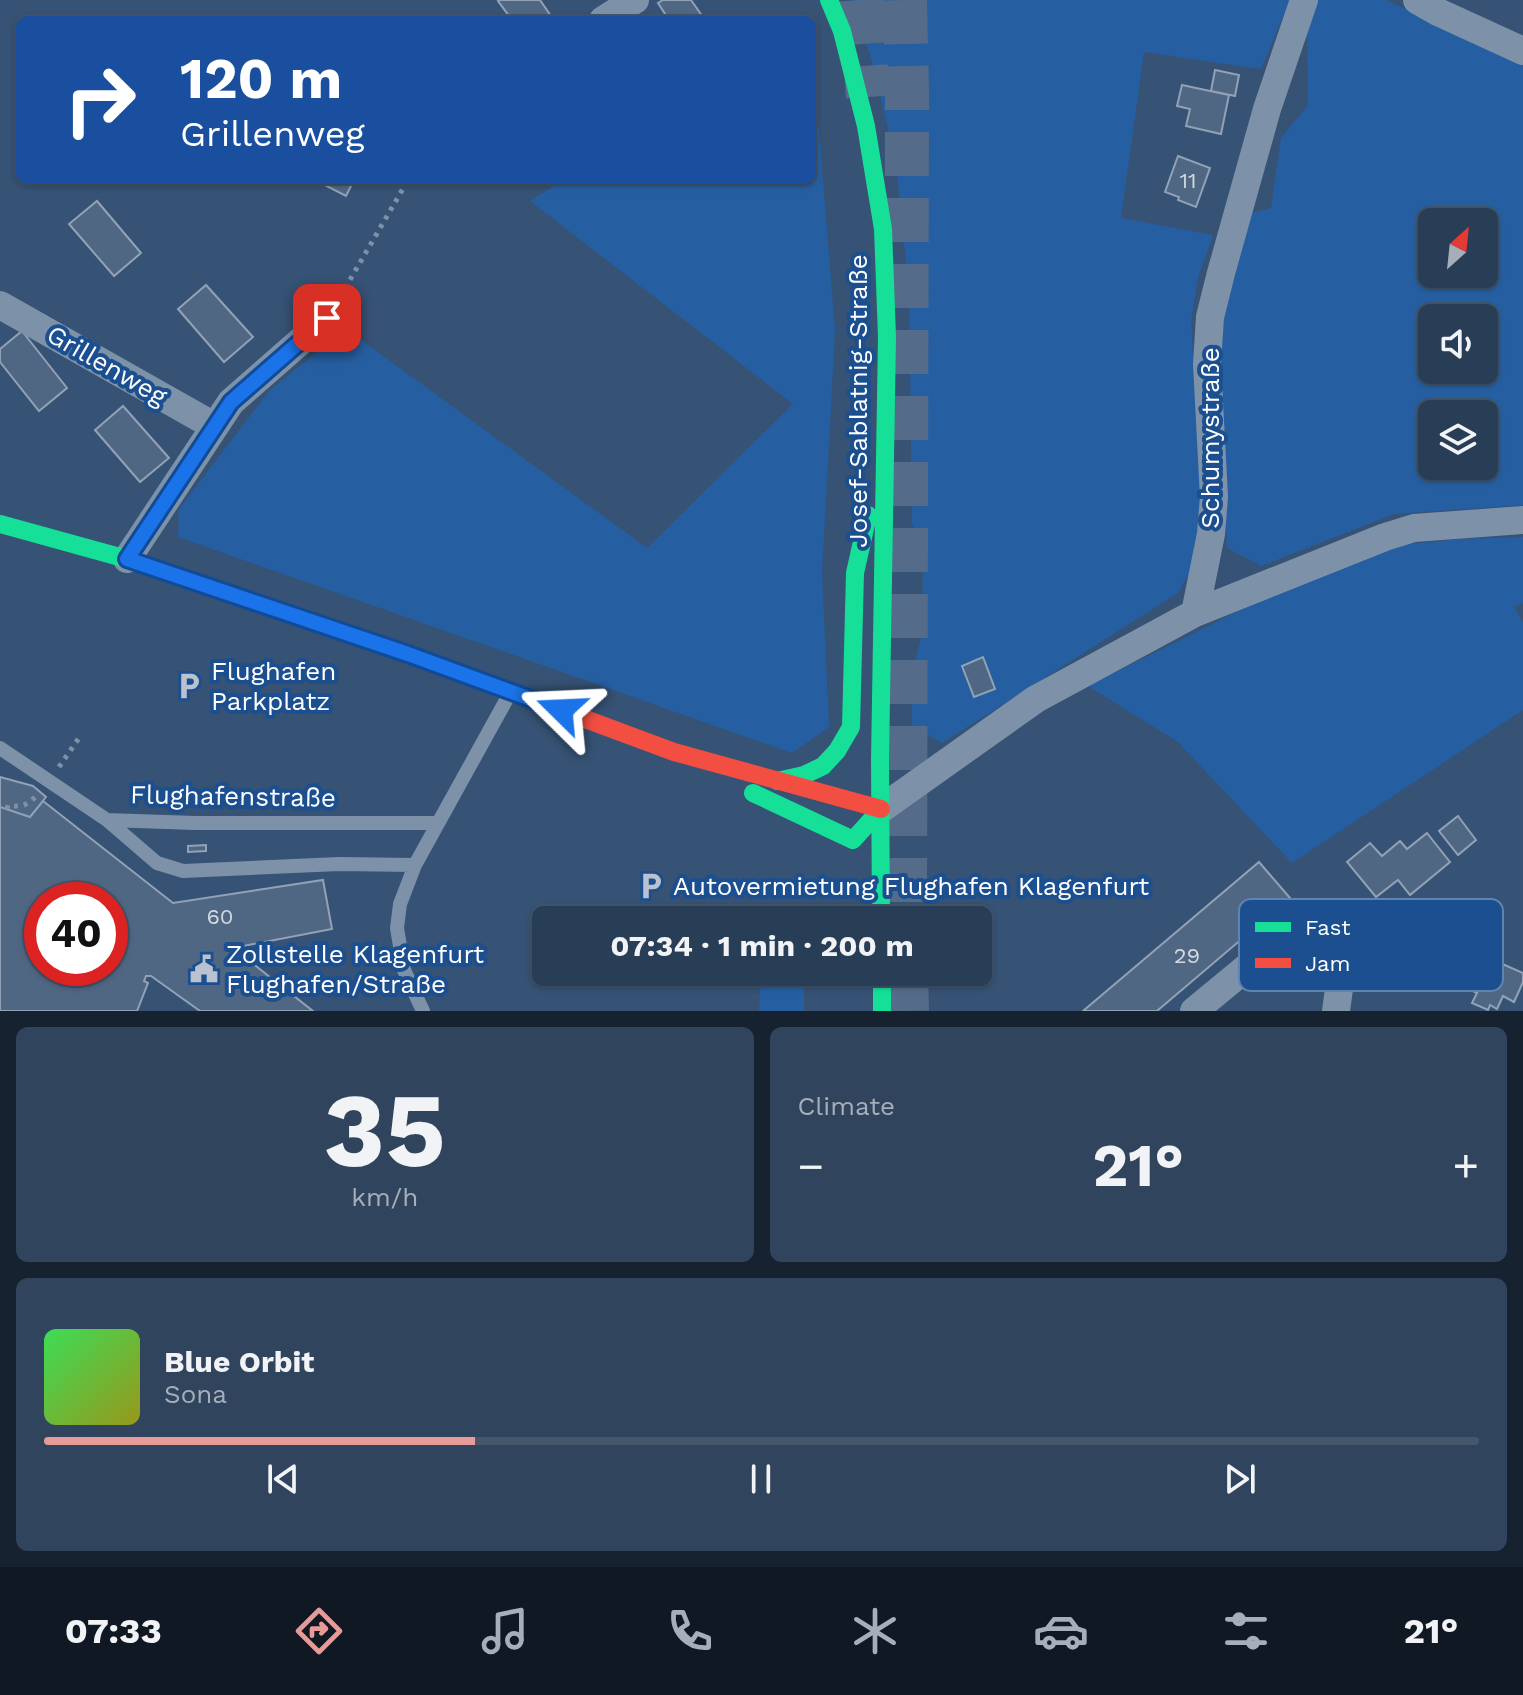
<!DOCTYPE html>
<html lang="en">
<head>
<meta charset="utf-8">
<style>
  body { margin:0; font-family:"Work Sans",sans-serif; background:#30455d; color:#f1f3f6; height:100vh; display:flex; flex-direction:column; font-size:30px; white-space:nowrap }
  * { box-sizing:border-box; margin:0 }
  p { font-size:26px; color:#a5aeba }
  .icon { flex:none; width:44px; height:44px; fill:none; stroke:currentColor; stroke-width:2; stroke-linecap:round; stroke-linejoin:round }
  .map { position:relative; height:1011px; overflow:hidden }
  .drawer { display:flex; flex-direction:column; gap:16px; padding:16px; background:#162230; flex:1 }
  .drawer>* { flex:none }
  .banner { position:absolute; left:16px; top:16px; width:800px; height:168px; border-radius:12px; box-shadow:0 2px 6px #0004,0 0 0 2px #44576d; background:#1a4fa0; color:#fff; overflow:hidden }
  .needle { width:52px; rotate:27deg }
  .tools { position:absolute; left:1418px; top:208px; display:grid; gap:16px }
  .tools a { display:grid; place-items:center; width:80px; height:80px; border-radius:12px; background:#283e57; box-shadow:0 2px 6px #0004,0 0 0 2px #44576d; font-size:40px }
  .speed { position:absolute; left:24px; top:882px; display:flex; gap:16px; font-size:40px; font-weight:700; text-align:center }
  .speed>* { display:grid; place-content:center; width:104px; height:104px; border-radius:50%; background:#283e57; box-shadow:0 2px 6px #0004,0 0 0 2px #44576d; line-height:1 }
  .speed .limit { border:12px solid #d22; background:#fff; color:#111 }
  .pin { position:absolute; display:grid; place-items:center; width:68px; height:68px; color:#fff; margin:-34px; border-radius:16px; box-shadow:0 4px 12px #0006 }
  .me { position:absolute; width:88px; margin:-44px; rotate:291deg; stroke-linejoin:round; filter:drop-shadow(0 0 6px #0008) }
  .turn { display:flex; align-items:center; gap:28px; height:168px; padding:0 32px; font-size:36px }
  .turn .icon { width:104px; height:104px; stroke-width:2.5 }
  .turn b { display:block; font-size:56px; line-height:68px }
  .big { font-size:60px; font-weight:700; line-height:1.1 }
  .drawer .widget { flex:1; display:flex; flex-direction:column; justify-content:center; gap:12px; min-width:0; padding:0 28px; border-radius:12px; background:#30455d }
  .drawer .dial { align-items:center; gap:0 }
  .dial b { font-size:104px; line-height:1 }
  .song { display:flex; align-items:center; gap:24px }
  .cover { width:96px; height:96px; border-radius:12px; background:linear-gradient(135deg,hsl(130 70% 55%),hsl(60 70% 35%)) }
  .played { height:8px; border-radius:4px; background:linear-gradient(90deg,#e69b98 30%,#44576d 30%) }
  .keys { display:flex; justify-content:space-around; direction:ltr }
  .heat { display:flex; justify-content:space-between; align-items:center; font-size:44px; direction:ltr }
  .drawer .tiles { flex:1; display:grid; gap:16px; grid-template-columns:1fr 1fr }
  .widget:last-child { grid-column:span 2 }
  .trip { position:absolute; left:532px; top:906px; width:460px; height:80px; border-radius:12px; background:#283e57; box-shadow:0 2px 6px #0004,0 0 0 2px #44576d; font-weight:700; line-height:80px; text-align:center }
  .menu { display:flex; height:128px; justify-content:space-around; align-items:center; background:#101923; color:#a5aeba }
  .menu .icon { width:56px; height:56px }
  .menu .current { color:#e69b98 }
  .menu b { font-size:36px; color:#f1f3f6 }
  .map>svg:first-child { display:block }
  .green { fill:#265fa1; fill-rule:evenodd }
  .building { fill:#506783; stroke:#92a2b6; stroke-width:2; fill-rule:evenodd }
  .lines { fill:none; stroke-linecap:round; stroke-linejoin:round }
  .highway-tunnel { stroke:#546c89; stroke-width:44; stroke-dasharray:44 22; stroke-linecap:butt }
  .path { stroke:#7d92a8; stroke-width:5; stroke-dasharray:4 6; stroke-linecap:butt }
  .lane { stroke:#7d92a8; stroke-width:14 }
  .street { stroke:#7d92a8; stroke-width:28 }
  .fast { stroke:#16e098; stroke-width:18 }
  .jam { stroke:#f24e42; stroke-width:18 }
  .route-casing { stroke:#114b97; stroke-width:20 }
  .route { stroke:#1a73e8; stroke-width:14 }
  .labels { text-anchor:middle; stroke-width:8; stroke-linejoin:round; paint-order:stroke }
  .number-label { font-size:22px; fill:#d3d9e0 }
  .street-label { font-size:26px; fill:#fff; stroke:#1b4f8f }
  .poi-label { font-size:26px; fill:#fff; stroke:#1b4f8f; text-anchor:start }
  .key { fill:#1b4f8f; stroke:#5f84b1; stroke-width:2 }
  .key-label { font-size:22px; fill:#fff }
</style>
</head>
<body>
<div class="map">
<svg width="1523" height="1011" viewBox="0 0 1523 1011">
  <rect width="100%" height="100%" fill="#365274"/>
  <!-- green -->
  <path class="green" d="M849,0H1290L1261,69L1144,52L1121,218L1213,235L1198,278L1191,321L1204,517L1197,559L1178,593L942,743L912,726V674L922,634L923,562L912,523L909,292L896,162L870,54Z
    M1317,0H1386L1523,63V505L1394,514L1261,566L1227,548L1218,365L1228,288L1251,213L1271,208L1281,138L1308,105L1307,21ZM1432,222H1484V274H1432ZM1432,318H1484V370H1432ZM1432,414H1484V466H1432Z
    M812,109L819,129L835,331L822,573L829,727L792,753L178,537L179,509L269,391L346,329L647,548L793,404L530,201L563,180H812Z
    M1523,537V603L1514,607L1523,622V710L1292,863L1178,742L1088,686L1246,607L1397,545L1462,539Z
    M761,972H804V1011H759Z"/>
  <!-- building -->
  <path class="building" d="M500,0H540L553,19L512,20L498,1Z
    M663,0H691L705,20H669L658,3Z
    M1215,70L1239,75L1235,96L1211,91Z
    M1182,85L1229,95L1221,134L1186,126L1190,109L1177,106Z
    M1178,156L1210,168L1196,207L1178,200L1179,197L1165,192Z
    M315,180H354L346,196Z
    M97,201L141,253L114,276L69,224Z
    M206,285L253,337L224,362L178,309Z
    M22,331L67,388L39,411L0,362V349Z
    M123,406L169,458L140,482L95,430Z
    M983,657L995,689L974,697L962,666Z
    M0,777L33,786L46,797L30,817L0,807Z
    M43,801L173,903L323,880L332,929L233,948L313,1011H200L151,976H146L144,981L148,983L137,1011H0V807L30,817ZM42,900H110V968H42Z
    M1458,816L1476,840L1458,855L1439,831Z
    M1427,833L1450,862L1410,895L1398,880L1376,897L1347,862L1370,843L1382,856L1400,841L1407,849Z
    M206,845V851L188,852V846Z
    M1259,862L1290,898L1157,1011H1083Z
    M1480,954L1523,973V982L1514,1002L1503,996L1497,1009L1490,1005L1488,1010L1472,1003L1477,993L1469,989L1478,969L1474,967Z"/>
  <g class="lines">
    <!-- highway-tunnel -->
    <path class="highway-tunnel" d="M861,0L868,97
      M905,0L907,92L905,920
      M906,972L907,1011"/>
    <!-- path -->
    <path class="path" d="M340,297L408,180
      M59,767L81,735
      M7,809L8,805C22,808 28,805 38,794"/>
    <!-- lane -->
    <path class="lane" d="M0,748L107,820L195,823H438
      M107,820L157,863L183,871L339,864L415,865
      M423,1011L404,970L397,928L400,904L415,865L509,695"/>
    <!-- street -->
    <path class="street" d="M1417,0L1438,12L1523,51
      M603,20L635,0
      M0,305L214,426
      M127,559L231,402L327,318
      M1195,613L1385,537L1414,528L1523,520
      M881,809L1036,699L1195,613L1211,534L1214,497L1207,364L1210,317L1221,273L1267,109L1304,0
      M1194,1011L1280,940L1311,943L1341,974L1336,1011"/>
    <!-- fast -->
    <path class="fast" d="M829,0L842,31L866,126L883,229L887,337L880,760L881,920
      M0,524L127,559L408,654L588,720
      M777,781L804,775L823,766L837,751L851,727L855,573L868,515
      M753,793L853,840L881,809
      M882,972V1011"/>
    <!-- jam -->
    <path class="jam" d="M588,720L674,752L881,809"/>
  </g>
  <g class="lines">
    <defs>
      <path id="route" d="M327,318L231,402L127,559L408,654L561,710"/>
    </defs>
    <!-- route casing -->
    <use href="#route" class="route-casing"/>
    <!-- route -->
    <use href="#route" class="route"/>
  </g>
  <!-- icons -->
  <defs>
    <symbol id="parking-bare" viewBox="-9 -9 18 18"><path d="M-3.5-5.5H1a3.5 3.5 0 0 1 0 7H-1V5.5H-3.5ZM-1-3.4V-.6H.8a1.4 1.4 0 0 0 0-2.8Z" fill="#b9c2ce" stroke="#1b4f8f" stroke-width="2.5" paint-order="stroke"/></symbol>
    <symbol id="civic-bare" viewBox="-9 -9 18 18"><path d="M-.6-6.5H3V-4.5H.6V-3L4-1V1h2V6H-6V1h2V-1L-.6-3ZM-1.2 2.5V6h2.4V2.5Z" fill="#b9c2ce" stroke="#1b4f8f" stroke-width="2.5" paint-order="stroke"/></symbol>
  </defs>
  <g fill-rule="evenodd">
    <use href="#parking-bare" x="169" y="666" width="40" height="40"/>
    <use href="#parking-bare" x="631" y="866" width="40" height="40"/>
    <use href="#civic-bare" x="184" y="949" width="40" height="40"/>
  </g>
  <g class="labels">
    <!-- number labels -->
    <g class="number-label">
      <text x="1188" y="188">11</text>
      <text x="220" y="924">60</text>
      <text x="1187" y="963">29</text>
    </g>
    <!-- street labels -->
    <g class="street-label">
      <text transform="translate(107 365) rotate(30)" y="9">Grillenweg</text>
      <text transform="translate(858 401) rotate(-90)" y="9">Josef-Sablatnig-Straße</text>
      <text transform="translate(1210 438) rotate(-90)" y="9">Schumystraße</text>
      <text transform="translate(233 796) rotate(1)" y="9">Flughafenstraße</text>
    </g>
    <!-- poi labels -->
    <g class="poi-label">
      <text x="211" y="680">Flughafen<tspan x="211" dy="30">Parkplatz</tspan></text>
      <text x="673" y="895">Autovermietung Flughafen Klagenfurt</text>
      <text x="226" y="963">Zollstelle Klagenfurt<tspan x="226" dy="30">Flughafen/Straße</tspan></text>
    </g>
  </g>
  <!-- legend -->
  <rect x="1239" y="899" width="264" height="92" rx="12" class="key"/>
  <rect x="1255" y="922" width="36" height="10" fill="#16e098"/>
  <rect x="1255" y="958" width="36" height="10" fill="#f24e42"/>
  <g class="key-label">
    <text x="1305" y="935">Fast</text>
    <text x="1305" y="971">Jam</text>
  </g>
</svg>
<div class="tools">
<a><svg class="needle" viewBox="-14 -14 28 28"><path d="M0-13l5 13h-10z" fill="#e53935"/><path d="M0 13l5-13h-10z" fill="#a5aeba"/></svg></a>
<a><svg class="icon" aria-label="sound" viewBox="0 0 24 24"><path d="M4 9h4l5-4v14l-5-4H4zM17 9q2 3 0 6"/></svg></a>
<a><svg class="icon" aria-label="layers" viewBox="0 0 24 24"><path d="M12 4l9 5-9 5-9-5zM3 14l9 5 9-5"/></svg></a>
</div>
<div class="speed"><div class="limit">40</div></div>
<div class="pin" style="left:327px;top:318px;background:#d93025"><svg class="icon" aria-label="arrive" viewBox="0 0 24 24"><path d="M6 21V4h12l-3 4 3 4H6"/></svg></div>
<svg class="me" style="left:561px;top:710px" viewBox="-20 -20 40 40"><path d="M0-17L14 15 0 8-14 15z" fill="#1a73e8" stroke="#fff" stroke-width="4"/></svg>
<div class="trip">07:34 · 1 min · 200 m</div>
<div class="banner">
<div class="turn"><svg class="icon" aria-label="right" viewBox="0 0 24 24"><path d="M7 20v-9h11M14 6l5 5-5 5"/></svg><div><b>120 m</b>Grillenweg</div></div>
</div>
</div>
<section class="drawer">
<div class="tiles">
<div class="widget dial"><b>35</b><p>km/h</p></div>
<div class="widget"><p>Climate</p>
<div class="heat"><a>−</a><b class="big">21°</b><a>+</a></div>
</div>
<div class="widget">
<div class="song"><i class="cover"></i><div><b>Blue Orbit</b><p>Sona</p></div></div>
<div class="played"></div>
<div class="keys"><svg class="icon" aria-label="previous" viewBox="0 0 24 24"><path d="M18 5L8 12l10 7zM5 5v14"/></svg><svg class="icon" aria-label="pause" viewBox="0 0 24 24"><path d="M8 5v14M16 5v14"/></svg><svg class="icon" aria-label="next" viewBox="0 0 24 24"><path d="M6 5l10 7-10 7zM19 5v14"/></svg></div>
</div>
</div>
</section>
<nav class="menu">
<b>07:33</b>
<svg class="icon current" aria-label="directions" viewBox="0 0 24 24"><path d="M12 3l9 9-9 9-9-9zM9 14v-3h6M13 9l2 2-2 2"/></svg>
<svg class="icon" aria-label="music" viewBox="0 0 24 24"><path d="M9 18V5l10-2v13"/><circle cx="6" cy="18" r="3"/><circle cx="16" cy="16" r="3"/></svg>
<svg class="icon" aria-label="phone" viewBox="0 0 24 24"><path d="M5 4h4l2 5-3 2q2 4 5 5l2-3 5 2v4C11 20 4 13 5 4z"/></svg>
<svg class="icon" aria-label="climate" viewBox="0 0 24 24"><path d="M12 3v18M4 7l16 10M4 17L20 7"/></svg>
<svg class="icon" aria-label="car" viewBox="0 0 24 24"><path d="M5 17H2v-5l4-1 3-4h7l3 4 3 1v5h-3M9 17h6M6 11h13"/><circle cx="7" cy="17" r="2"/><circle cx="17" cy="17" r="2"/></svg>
<svg class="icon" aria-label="filters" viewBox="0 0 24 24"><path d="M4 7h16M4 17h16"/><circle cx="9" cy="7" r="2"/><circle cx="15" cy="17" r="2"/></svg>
<b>21°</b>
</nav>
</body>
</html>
